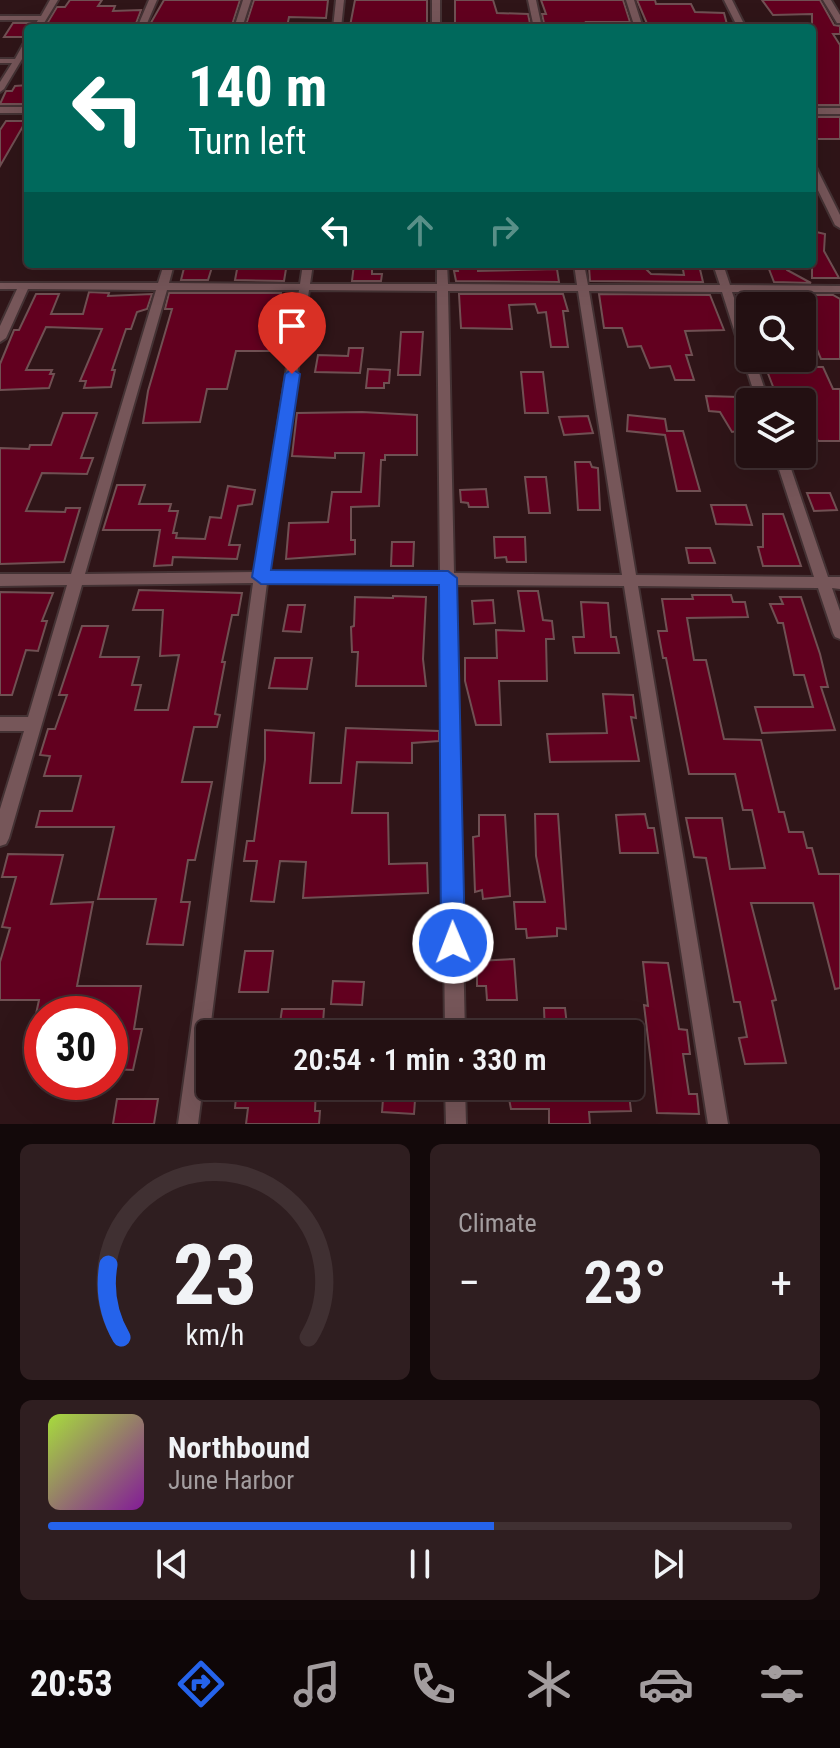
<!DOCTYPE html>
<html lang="en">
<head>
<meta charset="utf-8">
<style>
  body { margin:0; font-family:"Roboto Condensed",sans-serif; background:#2f1e20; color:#f1f3f6; height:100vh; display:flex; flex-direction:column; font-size:30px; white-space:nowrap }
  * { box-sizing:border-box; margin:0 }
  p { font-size:26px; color:#a39d9f }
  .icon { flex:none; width:44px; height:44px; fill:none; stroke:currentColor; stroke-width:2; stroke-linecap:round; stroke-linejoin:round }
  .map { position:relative; height:1124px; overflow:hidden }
  .sheet { display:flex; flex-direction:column; gap:20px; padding:20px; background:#13090a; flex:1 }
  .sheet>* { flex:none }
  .top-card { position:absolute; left:24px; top:24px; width:792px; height:244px; border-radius:8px; box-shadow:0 8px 32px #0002,0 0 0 2px #403032; background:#00695c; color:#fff; overflow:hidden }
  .buttons { position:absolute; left:736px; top:292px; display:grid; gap:16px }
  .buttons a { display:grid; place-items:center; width:80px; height:80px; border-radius:8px; background:#231012; box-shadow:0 8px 32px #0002,0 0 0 2px #403032; font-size:40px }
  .speed { position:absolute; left:24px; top:996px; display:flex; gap:16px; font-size:40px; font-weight:700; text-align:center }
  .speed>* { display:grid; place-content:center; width:104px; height:104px; border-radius:50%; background:#231012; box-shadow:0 8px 32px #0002,0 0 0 2px #403032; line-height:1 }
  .speed .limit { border:12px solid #d22; background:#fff; color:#111 }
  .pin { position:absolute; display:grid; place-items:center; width:68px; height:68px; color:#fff; margin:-82px -34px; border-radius:50% 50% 50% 0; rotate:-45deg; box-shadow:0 0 8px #0007 }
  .pin .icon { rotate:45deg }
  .me { position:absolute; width:88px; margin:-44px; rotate:359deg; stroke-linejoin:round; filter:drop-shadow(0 0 6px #0008) }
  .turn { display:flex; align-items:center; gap:28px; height:168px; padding:0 32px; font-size:36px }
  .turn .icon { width:104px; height:104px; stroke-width:2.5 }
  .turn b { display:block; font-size:56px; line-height:68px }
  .lanes { display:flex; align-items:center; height:76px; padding:0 32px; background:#0003; justify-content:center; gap:40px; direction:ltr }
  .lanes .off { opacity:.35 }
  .big { font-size:60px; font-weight:600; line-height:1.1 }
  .sheet .widget { flex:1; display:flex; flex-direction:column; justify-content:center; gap:12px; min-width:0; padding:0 28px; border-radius:12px; background:#2f1e20 }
  .sheet .dial { align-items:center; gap:0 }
  .dial svg { height:208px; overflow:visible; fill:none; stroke:#403032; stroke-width:7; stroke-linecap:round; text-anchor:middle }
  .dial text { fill:#f1f3f6; stroke:none }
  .song { display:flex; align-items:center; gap:24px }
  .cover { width:96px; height:96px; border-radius:12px; background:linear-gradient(135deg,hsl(80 70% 55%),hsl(290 70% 35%)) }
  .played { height:8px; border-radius:4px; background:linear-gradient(90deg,#2563eb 60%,#403032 60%) }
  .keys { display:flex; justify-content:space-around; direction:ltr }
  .heat { display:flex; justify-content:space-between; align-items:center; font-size:44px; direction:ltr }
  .sheet .tiles { flex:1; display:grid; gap:20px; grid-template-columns:1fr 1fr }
  .widget:last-child { grid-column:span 2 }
  .trip { position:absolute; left:196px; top:1020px; width:448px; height:80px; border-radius:8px; background:#231012; box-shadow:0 8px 32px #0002,0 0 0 2px #403032; font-weight:600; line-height:80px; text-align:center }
  .dock { display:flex; height:128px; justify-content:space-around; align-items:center; background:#0e0607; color:#a39d9f }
  .dock .icon { width:56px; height:56px }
  .dock .selected { color:#2563eb }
  .dock b { font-size:36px; color:#f1f3f6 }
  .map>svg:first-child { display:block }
  .building { fill:#62001f; stroke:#705053; stroke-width:2 }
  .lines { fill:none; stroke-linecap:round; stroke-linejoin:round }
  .minor-casing { stroke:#443234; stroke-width:4 }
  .minor { fill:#765659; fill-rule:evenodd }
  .route { fill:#2563eb; stroke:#184099; stroke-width:2 }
</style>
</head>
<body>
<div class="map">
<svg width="840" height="1124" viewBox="0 0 840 1124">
  <rect width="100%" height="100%" fill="#2f1518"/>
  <!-- building -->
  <path class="building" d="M70,0H102L98,6H115L113,11L141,10L135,26L45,27L57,7H65Z
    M164,0H240L231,28L149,26Z
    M254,0H328L326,18L289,17L287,27L245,28Z
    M355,0H427V27L350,26Z
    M455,0H493L497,13L528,14L531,28H455Z
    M541,0H623L630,22H586L588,27L545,28L542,14H546Z
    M637,0H655L656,4H691L695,12L724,13L728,28L648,26Z
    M762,0H820L834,25L840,26V34H833L840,45V105H812V14L773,15Z
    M13,23H33L28,27V37H4Z
    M28,85L26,104H0L6,91H12L15,86Z
    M812,117H840V139H812Z
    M6,121H26L0,166V130Z
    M812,231L825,234L824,251L839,278H812Z
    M185,264H213L208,280H181Z
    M238,264H283L282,269H286L284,281L235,280Z
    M354,264H372V274H382L381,281H352Z
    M457,264H478V271L557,269L559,282L456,281L454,271H458Z
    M682,264L699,265L703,282L590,281L589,267L645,268L651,274L684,275Z
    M767,264H785L787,270L811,283L774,282Z
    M89,292L109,293L108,296L152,294L147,309L137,312L131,329H126L112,370H115L111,387L84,388L86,381H80L102,329L46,327L26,370H52L50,374H54L49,388L0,390V364L14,330H19L36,294H59L51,314H83Z
    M169,293H281L271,351H236L227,389H207L200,422L143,423L148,391L172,309H165Z
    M459,294H563L568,311H563L568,347H551L546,312L538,313L535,304L509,305L512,329L461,328Z
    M599,294L710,295L724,330L685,331L692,355H686L694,380H675L670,366L650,368L641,346L628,347L622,328H604Z
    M780,295H833L840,299V359H821L802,314V306H784Z
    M401,332H423L420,375H398Z
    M349,348H363L360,373L315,372L318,355L348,356Z
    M762,358H785L789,367H823L833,389H840V441H818L806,412H802V402H779Z
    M368,369L390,370L389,383H384V388H366Z
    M521,372H543L548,413H525Z
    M706,396L739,397L742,414L750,413V429L732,432L720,412L709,411Z
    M362,412L417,415V455H385V460H381L379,506L351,507V540H355V554L286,559L289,523L328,522L332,492H361L364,453H335V458L292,456L297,413Z
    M63,413H97L81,458H93L87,474L42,473L26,511L65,512L66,508H80L64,562L0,564V448L29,449L30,445H51Z
    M628,415L665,419L667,431H683L700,491H677L665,435L627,431Z
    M588,416L593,433L564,435L559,417Z
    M575,462H590L592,467L598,468L600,510H578Z
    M525,477H546L550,513H529Z
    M117,485H145L139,504H171L169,511H178L173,533H177L176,538L205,539L210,517L221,518L228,486L255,490L252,504L238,506L229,545H240L237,559L173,557L172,565L154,566L160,530H103Z
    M486,489L488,507H469L468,503L461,502L460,490Z
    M807,493H830L837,510L814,511Z
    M711,505H746L752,525L716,524Z
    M763,514H783L801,566H763L758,547H763Z
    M494,537H525L526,562H507L506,557L495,558Z
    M392,542H414L413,566H391Z
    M686,548H710L715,563H689Z
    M139,590L242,593L238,615H232L222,662H225L215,714L220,715L217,727H194L182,782H212L195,860H188L181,902H190L183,945L147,944L156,899H98L114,827H36L40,811H72L81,776H44L50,756L40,755L48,729H55L67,695H59L82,626H108L100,657H139L132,685H141L135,710H168L179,655L160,656L163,610H133Z
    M518,591H538L543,620L552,621L554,639H546L547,681H499L501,725H476L465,681V658H497L496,630L524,631Z
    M0,592L53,593L42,621H47L38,651L26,650L12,695H0Z
    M692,595H731L733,602H745L748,617L687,618L694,660H706L724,739L761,740L779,812H784L789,832H803L807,848H812L819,874H840V988L835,989L813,903H751L776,1000L772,1001L786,1063L745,1064L739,1038L747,1037L740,1002H734L706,858L694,857L686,818H722L730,869L765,868L752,810H743L735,774H689L666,658H663L658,631H667L662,599H693Z
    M393,596L426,597L423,659L426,686H356L358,652H352L351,627L354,626L355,597L393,598Z
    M780,597H801L820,654L828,687H821L835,730L762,733L755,707H813L804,675H794L783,623H778L770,604H783Z
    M493,600L495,623L474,624L472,601Z
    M581,602L608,603L611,637H616L619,653H575L573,637H584Z
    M288,605H305L301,632L283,631Z
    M275,658H312L307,689L269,688Z
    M603,694L633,695L636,718L631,717L639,761L550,762L547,734L607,733Z
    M346,728L439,731V741L412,743V763L357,762L352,813H388L389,864L427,863L428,893L303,898L306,862L280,861L274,902L251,901L257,861H244L247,841H254L265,760V730L314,733L310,783H341Z
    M535,814H558L566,929L557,928V936L527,938L526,929H516L514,902H545L536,856Z
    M645,814L648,828H654L658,853H620L616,815Z
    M479,815H505L510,896L483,899L482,890L475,892L473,837L479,836Z
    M8,854L63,855L51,904L93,902L77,986H141L134,1029H142L133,1070L110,1069V1014H36L39,1000H0V962L10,928L2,927L16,877H2Z
    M245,951H273L268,992H239Z
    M514,959L517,1000H487L486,986H477V961Z
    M643,962L668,963L679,1029L687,1030L690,1054H683L689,1094H697L699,1114L657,1113L644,1005L648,1006Z
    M333,981L364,982L362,1005L331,1004Z
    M544,1008H565L568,1034H545Z
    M282,1009H324L323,1023H280Z
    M237,1086H316L315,1111H320L319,1124H246L248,1108H235Z
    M384,1086H416L414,1114L382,1112Z
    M496,1086H628L631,1111L589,1112L590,1124H549V1109H511L509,1099L498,1100Z
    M117,1099H158L154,1124H113Z"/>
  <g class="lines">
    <defs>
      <path id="minor" d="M50,0H58L41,28H33L38,20H0V16H41Z
        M149,0H157L145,28H137Z
        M243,0H251L242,28H234Z
        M336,0H344L341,28H333Z
        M432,0H440V28H432Z
        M528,0H536L542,28H534Z
        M626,0H634L643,28H635Z
        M724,0H732L746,28H738Z
        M823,0H831L840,15V23H837Z
        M25,41H28V49L4,89L0,92V82L12,63H0V59H15Z
        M0,107H28V113H0Z
        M812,108H840V114H812Z
        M812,166L817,169L840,215V228L835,225L812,178Z
        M164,264H174L169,283L300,284L303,264H313L310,284H437V264H447L448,284L577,285L574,264H584L588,285H720L713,264H723L730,285L840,286V292H732L750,345V358H754L769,402H757L722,292L589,291L636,575L814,577L774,454H786L828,577H840V589L832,588L840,611V639L835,637L833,633L818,588L638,586L728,1124H708L624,586L455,585L465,1034H445L440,584L267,583L198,1124H178L253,583L82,585L9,838L6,844L0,846V809L24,731H0V717H28L67,585L0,586V574H71L156,290L28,289L6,338L0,342V326L17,289H0V283H158ZM167,290H299L255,572L85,574ZM309,290L437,291L440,573L269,572ZM448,291H578L622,575L454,573Z
        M445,1086H465L466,1124H446Z"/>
    </defs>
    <!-- minor casing -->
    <use href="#minor" class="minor-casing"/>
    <!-- minor -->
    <use href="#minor" class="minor"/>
  </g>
  <!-- route -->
  <path class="route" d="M292,369L300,374L271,570L448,571L457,578L465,943L462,951L453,955L445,951L441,943L439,585L261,584L252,577L285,374Z"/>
</svg>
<div class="buttons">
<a><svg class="icon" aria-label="search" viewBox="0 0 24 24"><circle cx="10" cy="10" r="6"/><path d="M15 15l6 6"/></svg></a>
<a><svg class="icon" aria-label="layers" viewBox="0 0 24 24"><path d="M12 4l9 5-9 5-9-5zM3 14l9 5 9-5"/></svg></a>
</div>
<div class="speed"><div class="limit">30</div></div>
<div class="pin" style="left:292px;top:374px;background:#d93025"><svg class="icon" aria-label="arrive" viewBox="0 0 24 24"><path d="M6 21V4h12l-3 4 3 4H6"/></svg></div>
<svg class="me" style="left:453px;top:943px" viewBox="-20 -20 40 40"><circle r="17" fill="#2563eb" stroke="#fff" stroke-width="3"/><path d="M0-11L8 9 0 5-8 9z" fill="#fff"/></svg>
<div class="trip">20:54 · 1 min · 330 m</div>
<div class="top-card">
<div class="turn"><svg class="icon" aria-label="left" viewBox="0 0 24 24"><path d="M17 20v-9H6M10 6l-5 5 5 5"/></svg><div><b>140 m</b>Turn left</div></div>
<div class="lanes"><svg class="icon" aria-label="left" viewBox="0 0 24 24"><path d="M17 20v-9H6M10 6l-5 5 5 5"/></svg><svg class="icon off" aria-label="ahead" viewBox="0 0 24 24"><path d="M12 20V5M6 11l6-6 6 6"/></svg><svg class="icon off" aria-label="right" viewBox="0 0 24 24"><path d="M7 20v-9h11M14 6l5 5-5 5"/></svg></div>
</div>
</div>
<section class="sheet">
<div class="tiles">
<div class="widget dial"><svg viewBox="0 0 100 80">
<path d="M14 69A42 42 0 1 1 86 69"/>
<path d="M14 69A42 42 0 0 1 9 41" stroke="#2563eb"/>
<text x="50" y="56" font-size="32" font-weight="700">23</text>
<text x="50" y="72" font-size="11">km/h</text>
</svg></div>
<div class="widget"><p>Climate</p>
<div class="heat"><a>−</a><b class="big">23°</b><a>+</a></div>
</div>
<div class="widget">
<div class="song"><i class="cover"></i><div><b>Northbound</b><p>June Harbor</p></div></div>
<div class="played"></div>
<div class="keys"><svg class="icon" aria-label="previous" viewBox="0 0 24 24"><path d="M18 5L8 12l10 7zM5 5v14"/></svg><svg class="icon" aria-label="pause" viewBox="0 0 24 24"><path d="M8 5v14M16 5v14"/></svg><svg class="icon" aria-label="next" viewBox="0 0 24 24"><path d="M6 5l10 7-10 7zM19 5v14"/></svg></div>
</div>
</div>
</section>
<nav class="dock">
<b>20:53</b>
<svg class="icon selected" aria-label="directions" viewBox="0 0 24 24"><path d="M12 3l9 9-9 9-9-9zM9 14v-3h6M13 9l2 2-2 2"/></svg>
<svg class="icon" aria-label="music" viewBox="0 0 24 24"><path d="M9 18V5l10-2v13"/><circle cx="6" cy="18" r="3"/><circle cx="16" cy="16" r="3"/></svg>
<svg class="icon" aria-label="phone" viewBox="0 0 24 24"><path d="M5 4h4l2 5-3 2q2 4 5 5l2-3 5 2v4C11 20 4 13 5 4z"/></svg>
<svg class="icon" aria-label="climate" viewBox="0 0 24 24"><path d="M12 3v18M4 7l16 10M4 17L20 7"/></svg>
<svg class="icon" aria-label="car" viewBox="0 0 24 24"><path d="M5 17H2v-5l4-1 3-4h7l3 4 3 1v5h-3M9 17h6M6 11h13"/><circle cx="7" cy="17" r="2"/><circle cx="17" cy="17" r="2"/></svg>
<svg class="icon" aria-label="filters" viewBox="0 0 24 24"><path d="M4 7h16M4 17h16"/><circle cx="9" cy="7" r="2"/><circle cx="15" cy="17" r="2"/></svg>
</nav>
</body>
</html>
